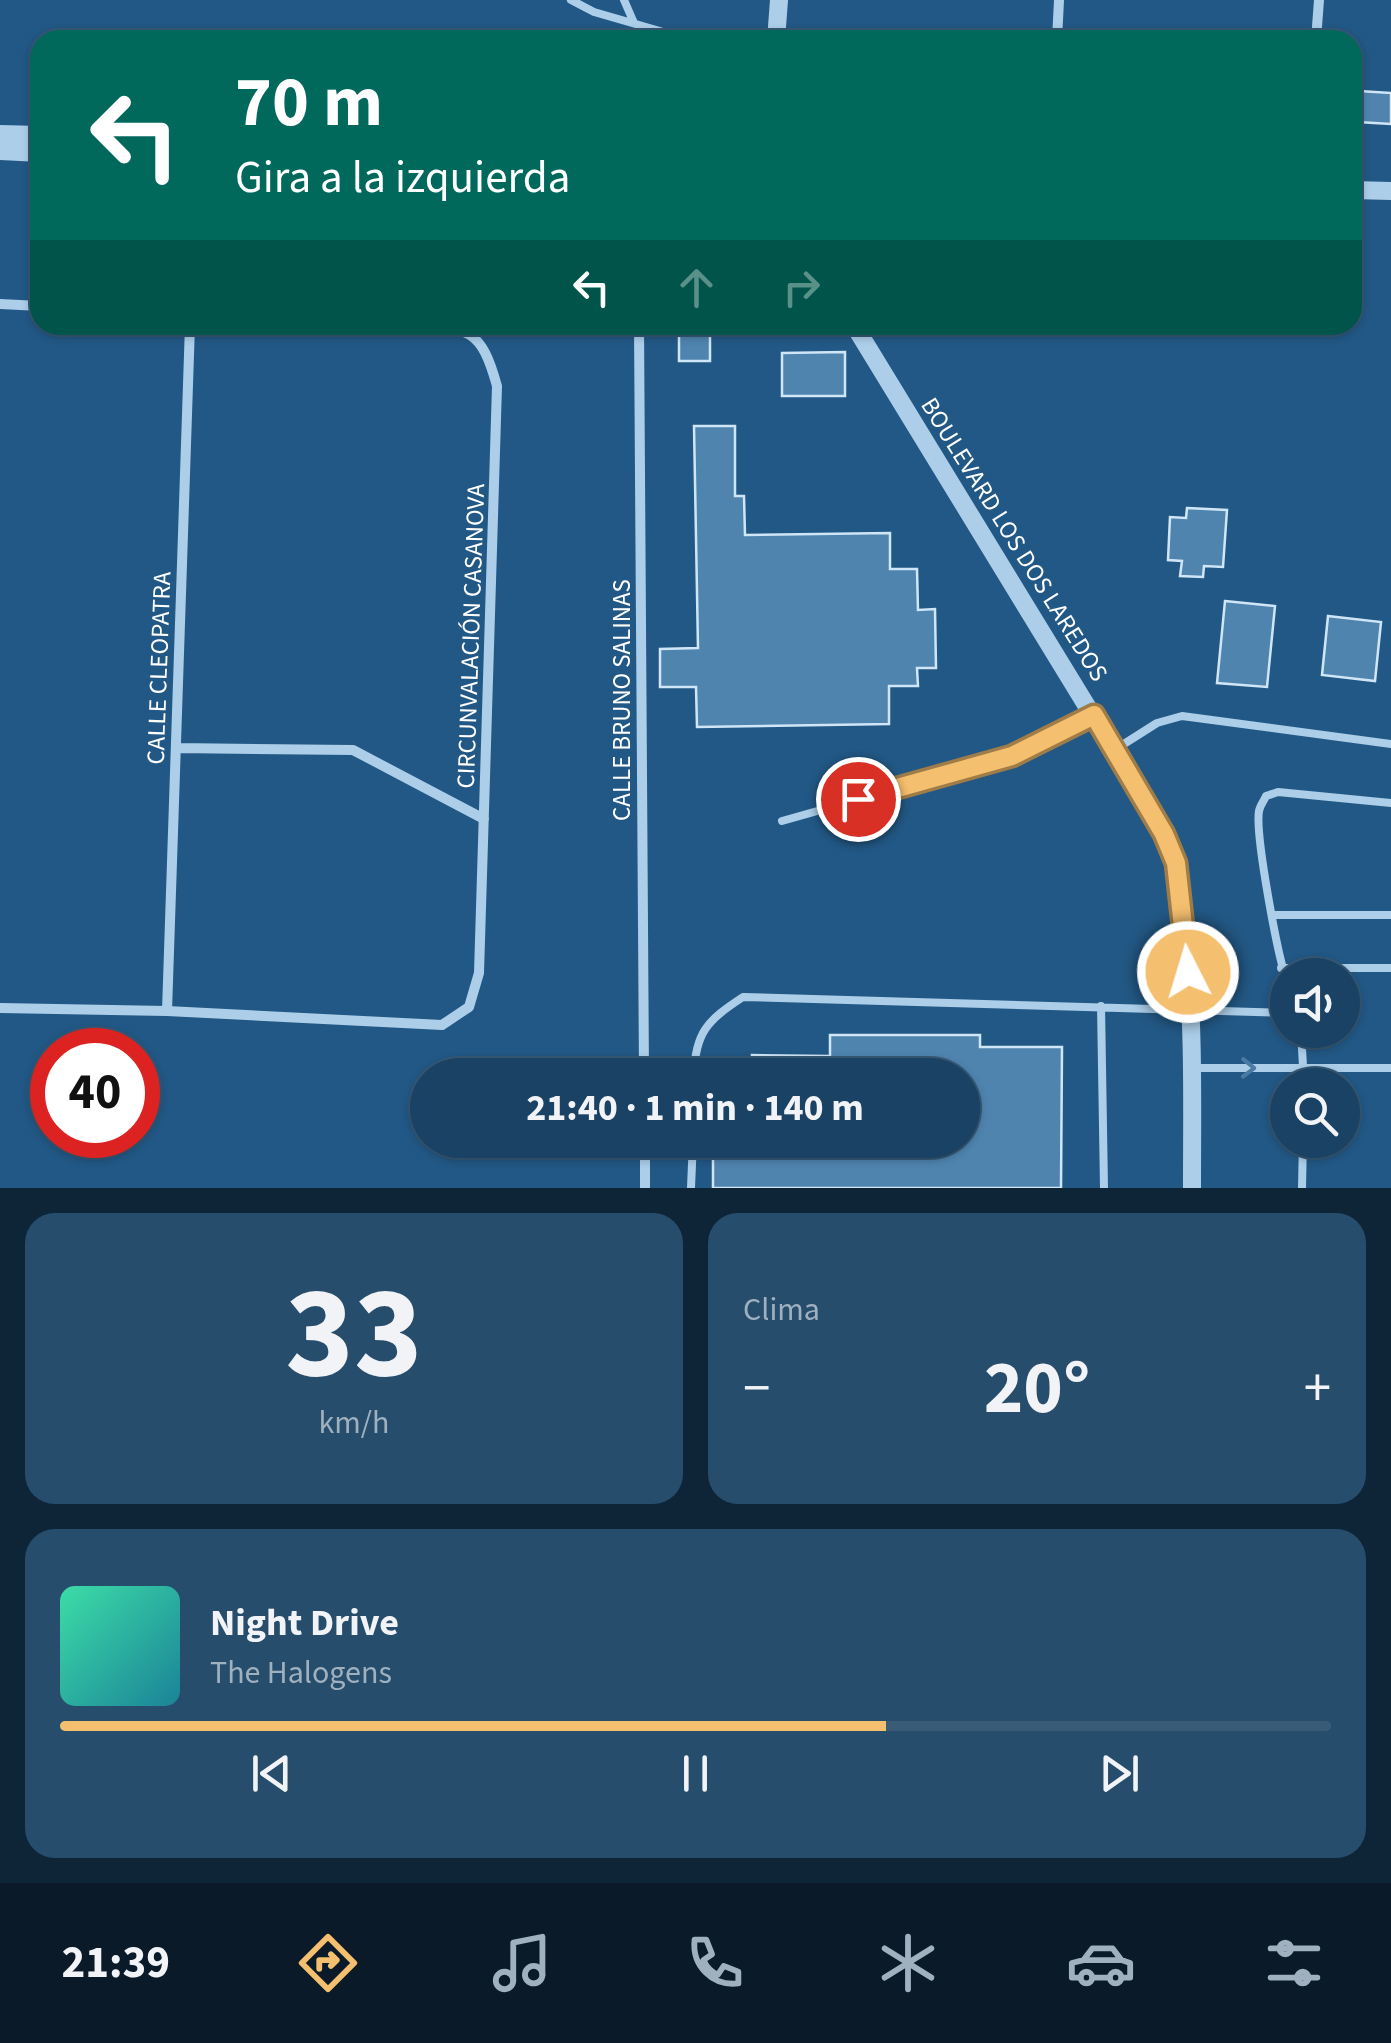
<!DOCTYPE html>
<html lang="es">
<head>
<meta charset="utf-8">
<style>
  body { margin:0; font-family:"Source Sans 3",sans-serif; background:#274d6d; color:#f1f3f6; height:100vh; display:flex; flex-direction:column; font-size:38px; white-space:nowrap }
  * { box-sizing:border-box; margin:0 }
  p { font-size:32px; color:#9fb0bf }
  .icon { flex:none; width:55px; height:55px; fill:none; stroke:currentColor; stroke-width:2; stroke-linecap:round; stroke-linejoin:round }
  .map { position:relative; height:1188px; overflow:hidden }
  .details { display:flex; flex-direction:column; gap:25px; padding:25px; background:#0e2437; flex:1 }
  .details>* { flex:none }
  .top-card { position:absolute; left:30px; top:30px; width:1332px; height:305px; border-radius:30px; box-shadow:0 2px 8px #0004,0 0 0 2px #385b78; background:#00695c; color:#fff; overflow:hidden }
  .tools { position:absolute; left:1270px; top:958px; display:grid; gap:20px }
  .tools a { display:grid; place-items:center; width:90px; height:90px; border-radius:50%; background:#1a4264; box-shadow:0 2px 8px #0004,0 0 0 2px #385b78; font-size:50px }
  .speed { position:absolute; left:30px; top:1028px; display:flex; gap:20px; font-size:50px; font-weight:700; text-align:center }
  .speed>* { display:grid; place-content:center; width:130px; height:130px; border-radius:50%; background:#1a4264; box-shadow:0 2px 8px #0004,0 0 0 2px #385b78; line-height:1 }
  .speed .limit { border:15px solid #d22; background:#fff; color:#111 }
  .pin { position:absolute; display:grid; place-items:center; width:85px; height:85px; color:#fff; margin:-42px; border:5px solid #fff; border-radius:50%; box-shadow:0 2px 10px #0007 }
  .me { position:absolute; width:110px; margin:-55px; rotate:355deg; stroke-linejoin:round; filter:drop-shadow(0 0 8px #0008) }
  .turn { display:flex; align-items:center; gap:35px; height:210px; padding:0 40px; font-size:45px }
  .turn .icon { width:130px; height:130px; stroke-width:2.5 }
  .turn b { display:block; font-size:70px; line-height:85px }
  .lanes { display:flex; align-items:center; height:95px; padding:0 40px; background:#0003; justify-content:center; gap:50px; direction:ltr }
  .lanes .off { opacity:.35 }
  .big { font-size:75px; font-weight:700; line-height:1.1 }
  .details .tile { flex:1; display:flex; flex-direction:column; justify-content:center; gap:15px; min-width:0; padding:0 35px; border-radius:30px; background:#274d6d }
  .details .dial { align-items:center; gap:0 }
  .dial b { font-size:130px; line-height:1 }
  .song { display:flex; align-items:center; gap:30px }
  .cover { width:120px; height:120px; border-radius:15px; background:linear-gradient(135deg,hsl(160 70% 55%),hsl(190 70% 35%)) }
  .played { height:10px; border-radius:5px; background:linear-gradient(90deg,#f4bf6e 65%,#385b78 65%) }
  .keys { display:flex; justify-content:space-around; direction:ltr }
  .heat { display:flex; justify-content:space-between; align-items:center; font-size:55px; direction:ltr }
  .details .tiles { flex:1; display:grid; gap:25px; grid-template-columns:1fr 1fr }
  .tile:last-child { grid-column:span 2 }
  .trip { position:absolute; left:410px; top:1058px; width:570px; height:100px; border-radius:50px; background:#1a4264; box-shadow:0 2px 8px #0004,0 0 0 2px #385b78; font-weight:700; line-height:100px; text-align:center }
  .menu { display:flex; height:160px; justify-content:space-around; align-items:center; background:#0a1a28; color:#9fb0bf }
  .menu .icon { width:70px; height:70px }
  .menu .current { color:#f4bf6e }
  .menu b { font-size:45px; color:#f1f3f6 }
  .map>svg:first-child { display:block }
  .building { fill:#4f84af; stroke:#d0e6f7; stroke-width:2.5 }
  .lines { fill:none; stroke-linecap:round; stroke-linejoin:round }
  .service { stroke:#accee9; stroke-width:8 }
  .minor { stroke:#accee9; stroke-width:10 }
  .tertiary { stroke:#accee9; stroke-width:18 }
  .oneway { stroke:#4b7ba3 }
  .route-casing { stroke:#9f7c48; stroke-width:25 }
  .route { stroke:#f4bf6e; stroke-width:18 }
  .labels { text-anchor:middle; stroke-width:8; stroke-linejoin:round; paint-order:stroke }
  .street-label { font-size:25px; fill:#fff; stroke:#225885 }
</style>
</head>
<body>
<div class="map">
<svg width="1391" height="1188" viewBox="0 0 1391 1188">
  <rect width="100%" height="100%" fill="#225885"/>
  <!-- building -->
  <path class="building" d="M1359,91L1391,93V124L1358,122Z
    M679,325H710V361H679Z
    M845,352V396H782V353Z
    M694,426H735V496H744L745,535L890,533V569H917L918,610L935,609L936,668H917L918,686H889V724L697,727L696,687H660V649L698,648Z
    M1187,508L1227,510L1223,567L1204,566L1203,577L1180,576L1182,561L1168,560L1170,517L1186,518Z
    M1225,601L1275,606L1267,687L1217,683Z
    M1328,616L1381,622L1375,681L1322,675Z
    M830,1035H980V1047H1062L1061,1188H713V1140H962V1075H716V1072H752V1055L830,1056Z"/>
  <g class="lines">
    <!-- service -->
    <path class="service" d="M571,0L594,12L691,40
      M624,0L634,23
      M1116,749L1157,723L1182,716L1391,744
      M782,821L1012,756L1093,715
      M1273,915H1391
      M1281,968H1391
      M1288,984C1278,960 1255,834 1259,811C1260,805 1264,801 1266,796L1278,792L1391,803
      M1101,1006L1104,1188
      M1301,1030L1304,1085
      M1192,1068H1391
      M694,1075C695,1032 708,1020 743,997L1288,1013
      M691,1188L693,1140
      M1302,1188L1303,1140"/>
    <!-- minor -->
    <path class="minor" d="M1057,40L1059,0
      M1316,40L1319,0
      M0,304L40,306
      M639,325L644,1075
      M176,748L353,750L484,819
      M0,1008L167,1011L442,1025L469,1007L479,973L497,386C481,328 469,328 411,325
      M167,1011L190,325
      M645,1140V1188"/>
    <!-- tertiary -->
    <path class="tertiary" d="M776,40L779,0
      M0,134L40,135
      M0,151L40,153
      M1352,190L1391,191
      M854,325L1165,834C1179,872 1182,908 1186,948C1194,1028 1192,1108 1192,1188"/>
  </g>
  <!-- one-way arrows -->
  <defs><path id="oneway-chevron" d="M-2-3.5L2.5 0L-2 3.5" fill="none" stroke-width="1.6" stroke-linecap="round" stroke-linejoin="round" transform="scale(2.5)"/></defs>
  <use class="oneway" href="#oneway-chevron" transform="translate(1248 1068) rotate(1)"/>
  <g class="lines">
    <defs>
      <path id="route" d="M858,799L1012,756L1094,715L1164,834L1176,863L1188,972"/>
    </defs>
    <!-- route casing -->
    <use href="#route" class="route-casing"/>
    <!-- route -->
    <use href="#route" class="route"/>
  </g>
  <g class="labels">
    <!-- street labels -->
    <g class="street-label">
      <text transform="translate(1015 539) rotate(58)" y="9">BOULEVARD LOS DOS LAREDOS</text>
      <text transform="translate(470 636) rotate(-88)" y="9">CIRCUNVALACIÓN CASANOVA</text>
      <text transform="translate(158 668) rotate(-88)" y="9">CALLE CLEOPATRA</text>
      <text transform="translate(621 700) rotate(-90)" y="9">CALLE BRUNO SALINAS</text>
    </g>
  </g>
</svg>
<div class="tools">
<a><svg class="icon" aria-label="sound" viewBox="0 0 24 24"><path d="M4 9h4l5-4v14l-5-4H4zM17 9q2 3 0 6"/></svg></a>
<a><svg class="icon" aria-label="search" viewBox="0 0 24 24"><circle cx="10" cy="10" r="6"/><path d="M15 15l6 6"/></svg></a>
</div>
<div class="speed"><div class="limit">40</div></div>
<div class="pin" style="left:858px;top:799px;background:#d93025"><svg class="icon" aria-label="arrive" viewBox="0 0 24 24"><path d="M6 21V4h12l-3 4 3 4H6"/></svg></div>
<svg class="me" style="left:1188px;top:972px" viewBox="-20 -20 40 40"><circle r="17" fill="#f4bf6e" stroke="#fff" stroke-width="3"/><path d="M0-11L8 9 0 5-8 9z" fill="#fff"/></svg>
<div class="trip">21:40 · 1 min · 140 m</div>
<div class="top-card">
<div class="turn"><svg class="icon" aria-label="left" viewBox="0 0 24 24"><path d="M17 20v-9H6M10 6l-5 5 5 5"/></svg><div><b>70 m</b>Gira a la izquierda</div></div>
<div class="lanes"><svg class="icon" aria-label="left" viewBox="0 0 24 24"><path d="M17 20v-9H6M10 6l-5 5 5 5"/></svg><svg class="icon off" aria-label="ahead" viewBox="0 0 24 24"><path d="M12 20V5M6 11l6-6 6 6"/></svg><svg class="icon off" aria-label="right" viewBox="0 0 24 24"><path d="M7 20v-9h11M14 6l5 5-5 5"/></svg></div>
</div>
</div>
<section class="details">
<div class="tiles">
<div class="tile dial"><b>33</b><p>km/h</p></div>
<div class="tile"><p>Clima</p>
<div class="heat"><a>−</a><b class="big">20°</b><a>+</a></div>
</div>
<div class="tile">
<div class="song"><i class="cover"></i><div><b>Night Drive</b><p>The Halogens</p></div></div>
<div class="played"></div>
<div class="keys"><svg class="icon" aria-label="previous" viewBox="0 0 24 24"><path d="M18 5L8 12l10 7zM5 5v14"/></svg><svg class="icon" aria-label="pause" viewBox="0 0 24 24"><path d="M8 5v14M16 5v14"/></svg><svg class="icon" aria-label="next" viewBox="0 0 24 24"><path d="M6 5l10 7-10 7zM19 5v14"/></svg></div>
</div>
</div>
</section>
<nav class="menu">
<b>21:39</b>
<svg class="icon current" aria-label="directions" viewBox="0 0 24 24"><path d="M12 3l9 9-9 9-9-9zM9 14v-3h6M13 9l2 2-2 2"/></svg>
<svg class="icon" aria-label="music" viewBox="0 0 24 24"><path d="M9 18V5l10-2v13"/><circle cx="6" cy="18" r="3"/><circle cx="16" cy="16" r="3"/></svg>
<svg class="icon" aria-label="phone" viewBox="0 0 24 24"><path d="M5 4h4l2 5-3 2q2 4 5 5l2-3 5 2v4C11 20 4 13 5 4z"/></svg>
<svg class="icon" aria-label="climate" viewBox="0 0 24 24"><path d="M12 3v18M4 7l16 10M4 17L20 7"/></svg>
<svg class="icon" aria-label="car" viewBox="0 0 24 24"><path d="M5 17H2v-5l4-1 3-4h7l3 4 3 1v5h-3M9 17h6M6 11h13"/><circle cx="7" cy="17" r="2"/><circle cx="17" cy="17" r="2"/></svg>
<svg class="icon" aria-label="filters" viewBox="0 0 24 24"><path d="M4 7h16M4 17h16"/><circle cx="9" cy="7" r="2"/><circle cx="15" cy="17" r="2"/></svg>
</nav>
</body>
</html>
